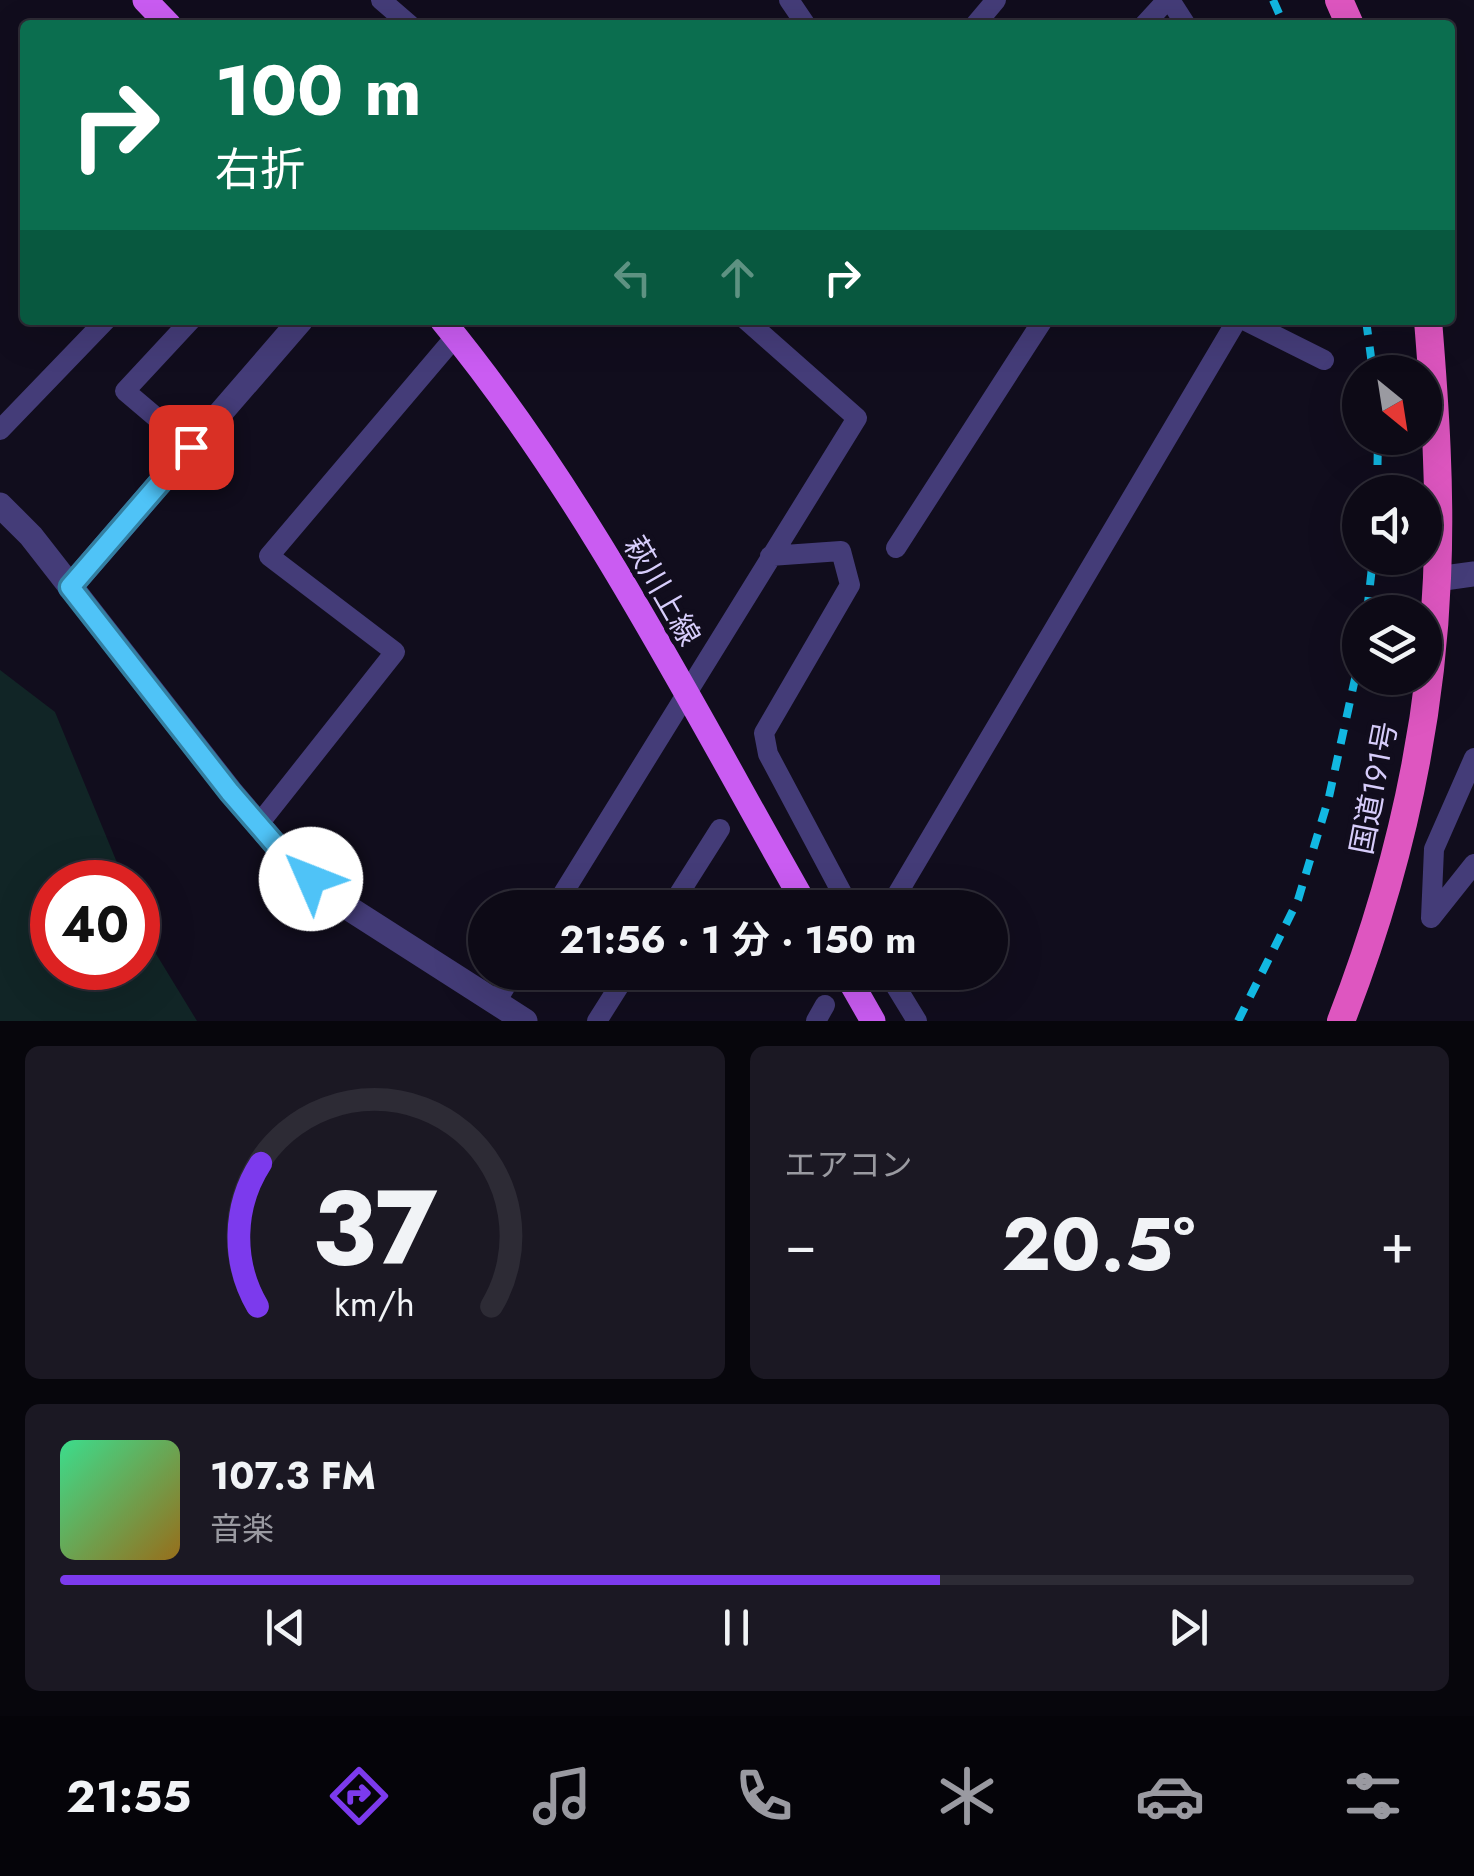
<!DOCTYPE html>
<html lang="ja">
<head>
<meta charset="utf-8">
<style>
  body { margin:0; font-family:Jost,"Noto Sans JP",sans-serif; background:#1b1823; color:#f1f3f6; height:100vh; display:flex; flex-direction:column; font-size:38px; white-space:nowrap }
  * { box-sizing:border-box; margin:0 }
  p { font-size:32px; color:#9a9aa1 }
  .icon { flex:none; width:55px; height:55px; fill:none; stroke:currentColor; stroke-width:2; stroke-linecap:round; stroke-linejoin:round }
  .map { position:relative; height:1021px; overflow:hidden }
  .details { display:flex; flex-direction:column; gap:25px; padding:25px; background:#07060c; flex:1 }
  .details>* { flex:none }
  .banner { position:absolute; left:20px; top:20px; width:1435px; height:305px; border-radius:10px; box-shadow:0 10px 40px #0002,0 0 0 2px #2d2b35; background:#0b6e4f; color:#fff; overflow:hidden }
  .needle { width:65px; rotate:150deg }
  .tools { position:absolute; left:1342px; top:355px; display:grid; gap:20px }
  .tools a { display:grid; place-items:center; width:100px; height:100px; border-radius:50%; background:#0d0a16; box-shadow:0 10px 40px #0002,0 0 0 2px #2d2b35; font-size:50px }
  .speed { position:absolute; left:30px; top:860px; display:flex; gap:20px; font-size:50px; font-weight:700; text-align:center }
  .speed>* { display:grid; place-content:center; width:130px; height:130px; border-radius:50%; background:#0d0a16; box-shadow:0 10px 40px #0002,0 0 0 2px #2d2b35; line-height:1 }
  .speed .limit { border:15px solid #d22; background:#fff; color:#111 }
  .pin { position:absolute; display:grid; place-items:center; width:85px; height:85px; color:#fff; margin:-42px; border-radius:20px; box-shadow:0 5px 15px #0006 }
  .me { position:absolute; width:110px; margin:-55px; rotate:314deg; stroke-linejoin:round; filter:drop-shadow(0 0 8px #0008) }
  .turn { display:flex; align-items:center; gap:35px; height:210px; padding:0 30px; font-size:45px }
  .turn .icon { width:130px; height:130px; stroke-width:2.5 }
  .turn b { display:block; font-size:70px; line-height:85px }
  .lanes { display:flex; align-items:center; height:95px; padding:0 30px; background:#0003; justify-content:center; gap:50px; direction:ltr }
  .lanes .off { opacity:.35 }
  .big { font-size:75px; font-weight:700; line-height:1.1 }
  .details .card { flex:1; display:flex; flex-direction:column; justify-content:center; gap:15px; min-width:0; padding:0 35px; border-radius:15px; background:#1b1823 }
  .details .dial { align-items:center; gap:0 }
  .dial svg { height:260px; overflow:visible; fill:none; stroke:#2d2b35; stroke-width:7; stroke-linecap:round; text-anchor:middle }
  .dial text { fill:#f1f3f6; stroke:none }
  .song { display:flex; align-items:center; gap:30px }
  .cover { width:120px; height:120px; border-radius:15px; background:linear-gradient(135deg,hsl(150 70% 55%),hsl(40 70% 35%)) }
  .played { height:10px; border-radius:5px; background:linear-gradient(90deg,#7c3aed 65%,#2d2b35 65%) }
  .keys { display:flex; justify-content:space-around; direction:ltr }
  .heat { display:flex; justify-content:space-between; align-items:center; font-size:55px; direction:ltr }
  .details .tiles { flex:1; display:grid; gap:25px; grid-template-columns:1fr 1fr }
  .card:last-child { grid-column:span 2 }
  .trip { position:absolute; left:468px; top:890px; width:540px; height:100px; border-radius:50px; background:#0d0a16; box-shadow:0 10px 40px #0002,0 0 0 2px #2d2b35; font-weight:700; line-height:100px; text-align:center }
  .tabs { display:flex; height:160px; justify-content:space-around; align-items:center; background:#050409; color:#9a9aa1 }
  .tabs .icon { width:70px; height:70px }
  .tabs .current { color:#7c3aed }
  .tabs b { font-size:45px; color:#f1f3f6 }
  .map>svg:first-child { display:block }
  .green { fill:#112526 }
  .lines { fill:none; stroke-linecap:round; stroke-linejoin:round }
  .minor { stroke:#443c78; stroke-width:20 }
  .tertiary { stroke:#443c78; stroke-width:25 }
  .primary { stroke:#ca5cf2; stroke-width:25 }
  .trunk { stroke:#de56c0; stroke-width:28 }
  .rail { stroke:#12b8e2; stroke-width:8; stroke-dasharray:15 12; stroke-linecap:butt }
  .route-casing { stroke:#337fa1; stroke-width:25 }
  .route { stroke:#4fc3f7; stroke-width:18 }
  .labels { text-anchor:middle; stroke-width:10; stroke-linejoin:round; paint-order:stroke }
  .street-label { font-size:30px; fill:#d7cdfb; stroke:#110d1d }
</style>
</head>
<body>
<div class="map">
<svg width="1474" height="1021" viewBox="0 0 1474 1021">
  <rect width="100%" height="100%" fill="#110d1d"/>
  <!-- green -->
  <path class="green" d="M0,670L55,712L125,882H52V968H138V913L150,944L197,1021H0Z"/>
  <g class="lines">
    <!-- minor -->
    <path class="minor" d="M381,0L410,25
      M789,0L806,25
      M1170,0L1186,25
      M975,25L996,0
      M1144,25L1167,0
      M191,320L125,391L191,447
      M1244,320L1324,360
      M0,430L106,320
      M896,548L1043,320
      M770,556L841,551L850,585L764,733L768,754L850,908
      M258,825L395,652L269,556L455,337
      M554,908L857,418L746,320
      M670,908L720,829
      M889,908L1237,320
      M1431,918L1434,849L1474,758
      M1431,918L1474,864
      M887,972L917,1021
      M496,1002L514,972
      M597,1021L628,972
      M816,1021L825,1005"/>
    <!-- tertiary -->
    <path class="tertiary" d="M0,505L31,536L230,791L287,858L336,900L525,1021
      M1437,579L1474,574
      M70,587L301,320"/>
    <!-- primary -->
    <path class="primary" d="M145,0L169,25
      M442,320C587,496 694,710 807,908
      M845,972L873,1021"/>
    <!-- trunk -->
    <path class="trunk" d="M1339,0L1350,25
      M1341,1021C1396,880 1431,729 1437,578C1441,492 1435,406 1428,320"/>
    <!-- rail -->
    <path class="rail" d="M1273,0L1284,25
      M1366,320L1373,372
      M1377,492L1378,438
      M1367,612L1373,558
      M1238,1021L1298,900L1329,797L1360,656"/>
  </g>
  <g class="lines">
    <defs>
      <path id="route" d="M191,447L70,587L230,792L287,858L311,879"/>
    </defs>
    <!-- route casing -->
    <use href="#route" class="route-casing"/>
    <!-- route -->
    <use href="#route" class="route"/>
  </g>
  <g class="labels">
    <!-- street labels -->
    <g class="street-label">
      <text transform="translate(662 591) rotate(60)" y="10">萩川上線</text>
      <text transform="translate(1374 788) rotate(-79)" y="10">国道191号</text>
    </g>
  </g>
</svg>
<div class="tools">
<a><svg class="needle" viewBox="-14 -14 28 28"><path d="M0-13l5 13h-10z" fill="#e53935"/><path d="M0 13l5-13h-10z" fill="#9a9aa1"/></svg></a>
<a><svg class="icon" aria-label="sound" viewBox="0 0 24 24"><path d="M4 9h4l5-4v14l-5-4H4zM17 9q2 3 0 6"/></svg></a>
<a><svg class="icon" aria-label="layers" viewBox="0 0 24 24"><path d="M12 4l9 5-9 5-9-5zM3 14l9 5 9-5"/></svg></a>
</div>
<div class="speed"><div class="limit">40</div></div>
<div class="pin" style="left:191px;top:447px;background:#d93025"><svg class="icon" aria-label="arrive" viewBox="0 0 24 24"><path d="M6 21V4h12l-3 4 3 4H6"/></svg></div>
<svg class="me" style="left:311px;top:879px" viewBox="-20 -20 40 40"><circle r="19" fill="#fff"/><path d="M0-13L10 11 0 6-10 11z" fill="#4fc3f7"/></svg>
<div class="trip">21:56 · 1 分 · 150 m</div>
<div class="banner">
<div class="turn"><svg class="icon" aria-label="right" viewBox="0 0 24 24"><path d="M7 20v-9h11M14 6l5 5-5 5"/></svg><div><b>100 m</b>右折</div></div>
<div class="lanes"><svg class="icon off" aria-label="left" viewBox="0 0 24 24"><path d="M17 20v-9H6M10 6l-5 5 5 5"/></svg><svg class="icon off" aria-label="ahead" viewBox="0 0 24 24"><path d="M12 20V5M6 11l6-6 6 6"/></svg><svg class="icon" aria-label="right" viewBox="0 0 24 24"><path d="M7 20v-9h11M14 6l5 5-5 5"/></svg></div>
</div>
</div>
<section class="details">
<div class="tiles">
<div class="card dial"><svg viewBox="0 0 100 80">
<path d="M14 69A42 42 0 1 1 86 69"/>
<path d="M14 69A42 42 0 0 1 15 25" stroke="#7c3aed"/>
<text x="50" y="56" font-size="32" font-weight="700">37</text>
<text x="50" y="72" font-size="11">km/h</text>
</svg></div>
<div class="card"><p>エアコン</p>
<div class="heat"><a>−</a><b class="big">20.5°</b><a>+</a></div>
</div>
<div class="card">
<div class="song"><i class="cover"></i><div><b>107.3 FM</b><p>音楽</p></div></div>
<div class="played"></div>
<div class="keys"><svg class="icon" aria-label="previous" viewBox="0 0 24 24"><path d="M18 5L8 12l10 7zM5 5v14"/></svg><svg class="icon" aria-label="pause" viewBox="0 0 24 24"><path d="M8 5v14M16 5v14"/></svg><svg class="icon" aria-label="next" viewBox="0 0 24 24"><path d="M6 5l10 7-10 7zM19 5v14"/></svg></div>
</div>
</div>
</section>
<nav class="tabs">
<b>21:55</b>
<svg class="icon current" aria-label="directions" viewBox="0 0 24 24"><path d="M12 3l9 9-9 9-9-9zM9 14v-3h6M13 9l2 2-2 2"/></svg>
<svg class="icon" aria-label="music" viewBox="0 0 24 24"><path d="M9 18V5l10-2v13"/><circle cx="6" cy="18" r="3"/><circle cx="16" cy="16" r="3"/></svg>
<svg class="icon" aria-label="phone" viewBox="0 0 24 24"><path d="M5 4h4l2 5-3 2q2 4 5 5l2-3 5 2v4C11 20 4 13 5 4z"/></svg>
<svg class="icon" aria-label="climate" viewBox="0 0 24 24"><path d="M12 3v18M4 7l16 10M4 17L20 7"/></svg>
<svg class="icon" aria-label="car" viewBox="0 0 24 24"><path d="M5 17H2v-5l4-1 3-4h7l3 4 3 1v5h-3M9 17h6M6 11h13"/><circle cx="7" cy="17" r="2"/><circle cx="17" cy="17" r="2"/></svg>
<svg class="icon" aria-label="filters" viewBox="0 0 24 24"><path d="M4 7h16M4 17h16"/><circle cx="9" cy="7" r="2"/><circle cx="15" cy="17" r="2"/></svg>
</nav>
</body>
</html>
